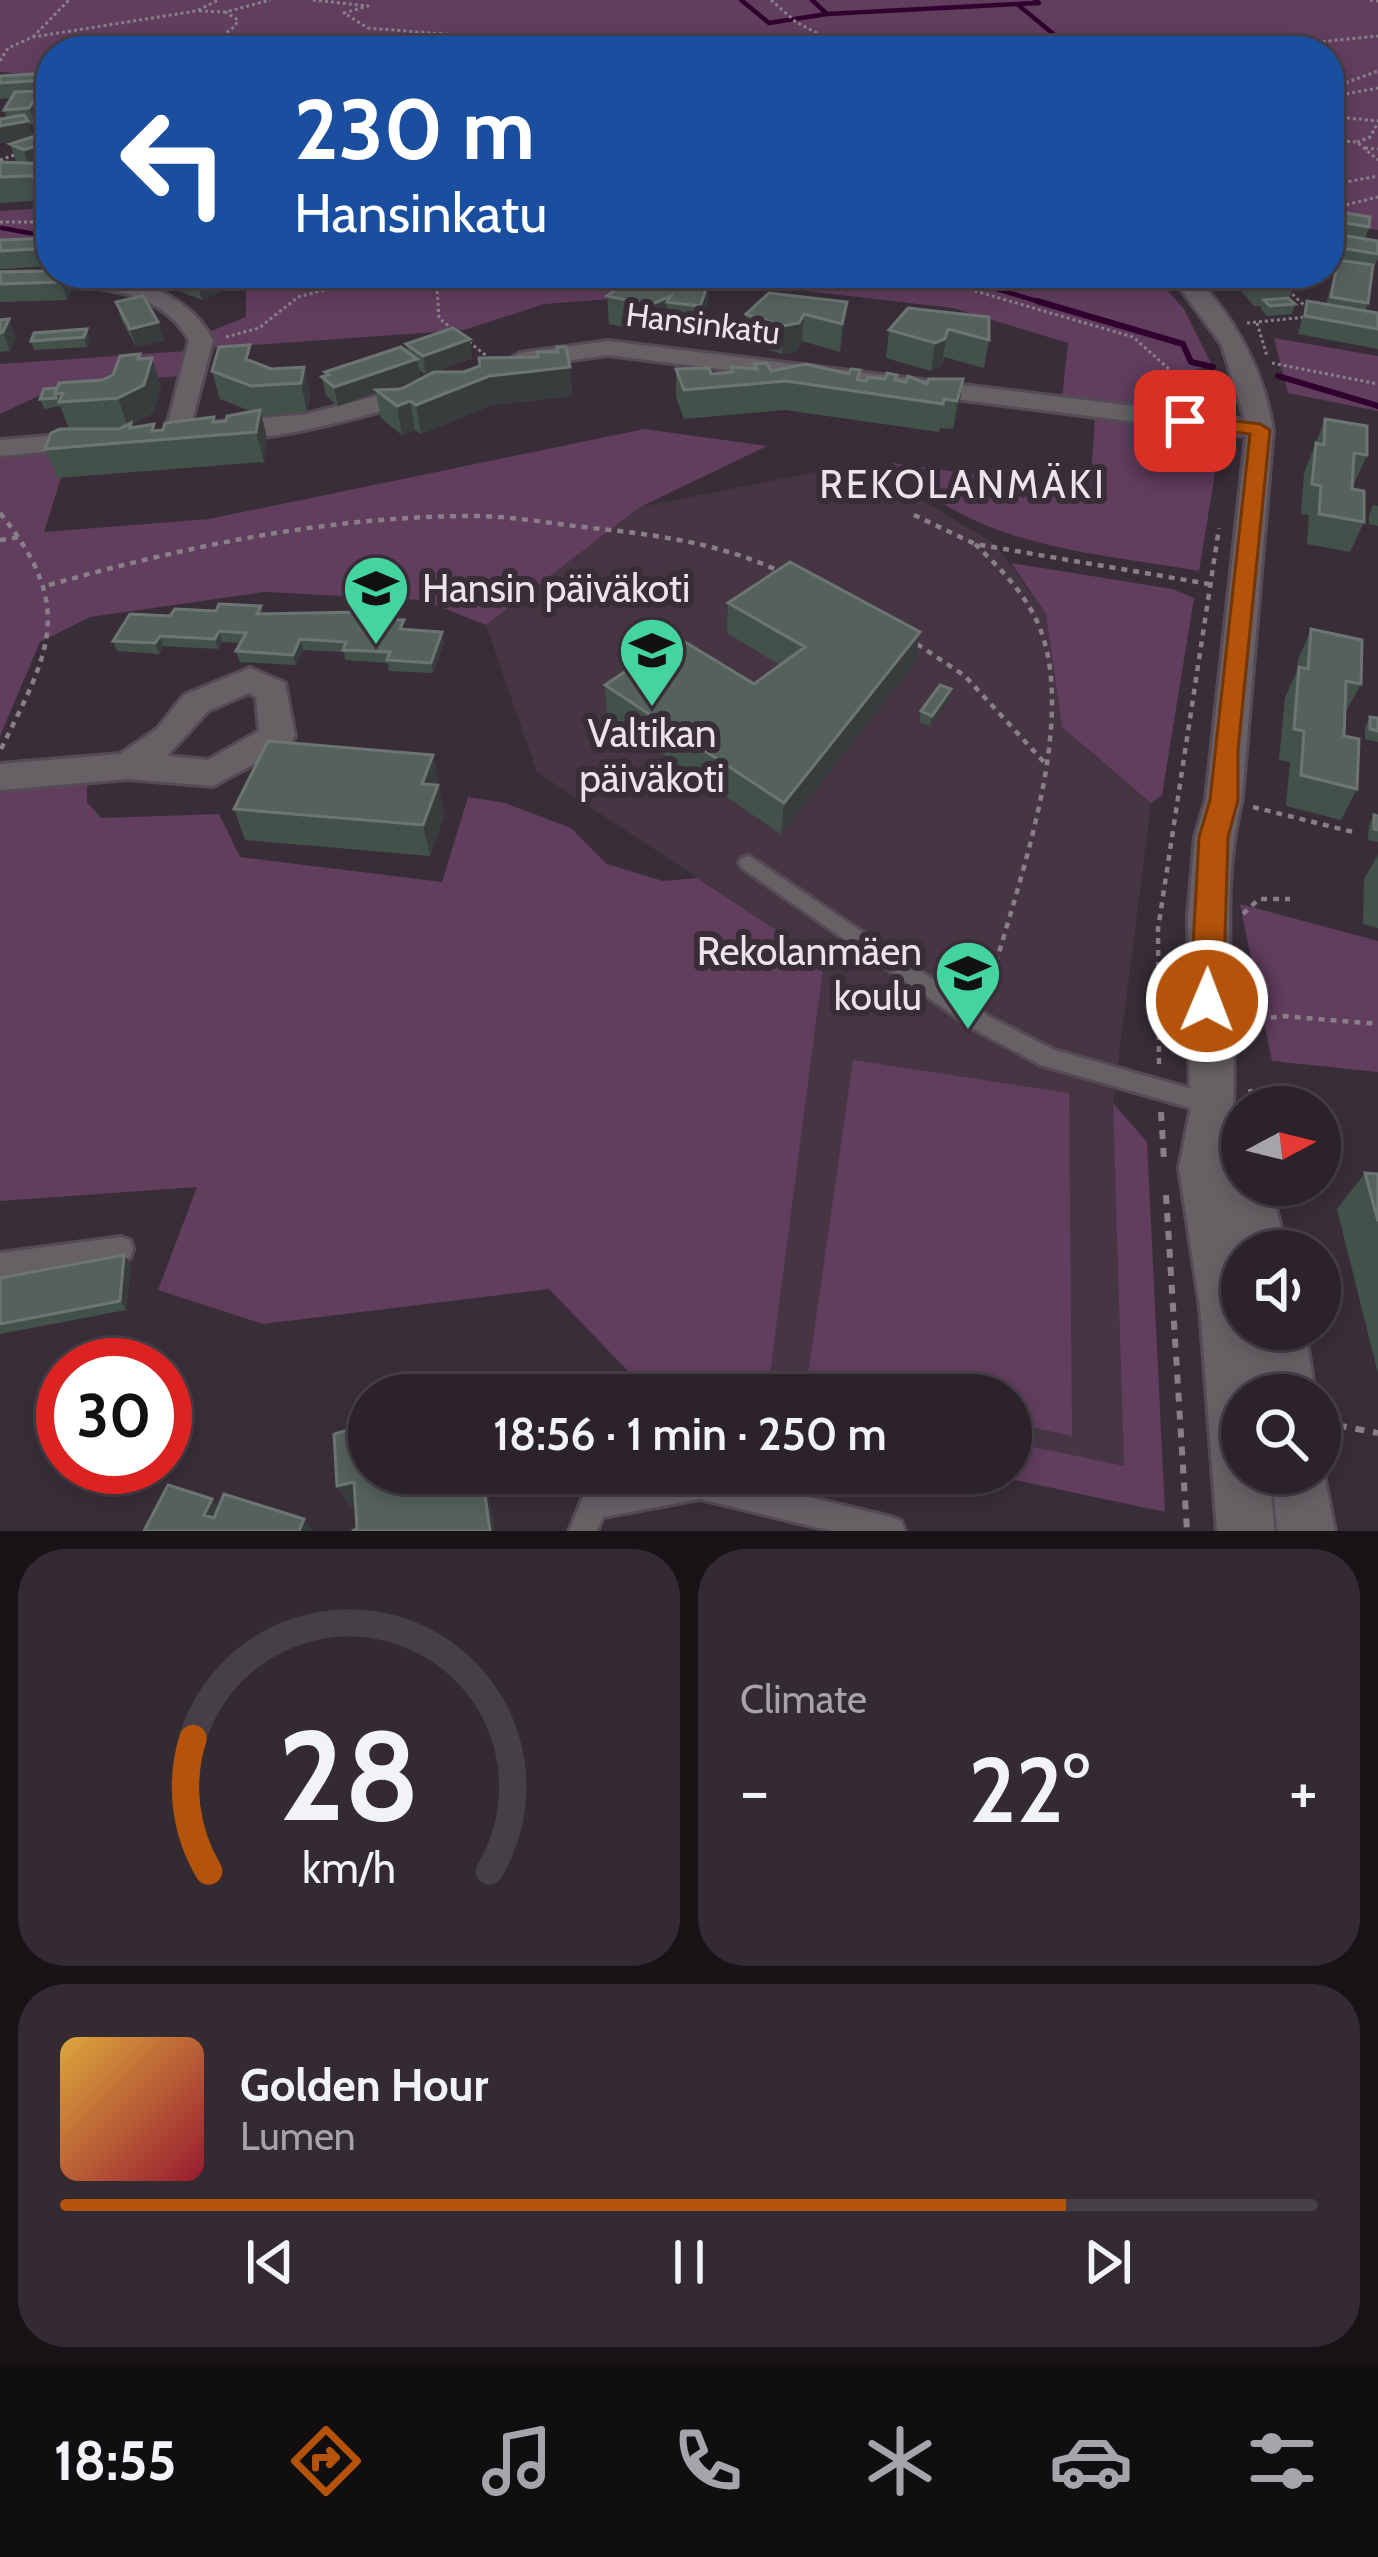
<!DOCTYPE html>
<html lang="en">
<head>
<meta charset="utf-8">
<style>
  body { margin:0; font-family:Cabin,sans-serif; background:#332a32; color:#f1f3f6; height:100vh; display:flex; flex-direction:column; font-size:45px; white-space:nowrap }
  * { box-sizing:border-box; margin:0 }
  p { font-size:39px; color:#a6a4a8 }
  .icon { flex:none; width:66px; height:66px; fill:none; stroke:currentColor; stroke-width:2; stroke-linecap:round; stroke-linejoin:round }
  .map { position:relative; height:1531px; overflow:hidden }
  .side { display:flex; flex-direction:column; gap:18px; padding:18px; background:#181317; flex:1 }
  .side>* { flex:none }
  .guide { position:absolute; left:36px; top:36px; width:1308px; height:252px; border-radius:48px; box-shadow:0 6px 18px #0003,0 0 0 3px #473f47; background:#1a4fa0; color:#fff; overflow:hidden }
  .needle { width:78px; rotate:83deg }
  .controls { position:absolute; left:1221px; top:1086px; display:grid; gap:24px }
  .controls a { display:grid; place-items:center; width:120px; height:120px; border-radius:50%; background:#2b222a; box-shadow:0 6px 18px #0003,0 0 0 3px #473f47; font-size:60px }
  .speed { position:absolute; left:36px; top:1338px; display:flex; gap:24px; font-size:60px; font-weight:700; text-align:center }
  .speed>* { display:grid; place-content:center; width:156px; height:156px; border-radius:50%; background:#2b222a; box-shadow:0 6px 18px #0003,0 0 0 3px #473f47; line-height:1 }
  .speed .limit { border:18px solid #d22; background:#fff; color:#111 }
  .pin { position:absolute; display:grid; place-items:center; width:102px; height:102px; color:#fff; margin:-51px; border-radius:24px; box-shadow:0 6px 18px #0006 }
  .me { position:absolute; width:132px; margin:-66px; rotate:1deg; stroke-linejoin:round; filter:drop-shadow(0 0 9px #0008) }
  .turn { display:flex; align-items:center; gap:42px; height:252px; padding:0 60px; font-size:54px }
  .turn .icon { width:156px; height:156px; stroke-width:2.5 }
  .turn b { display:block; font-size:84px; line-height:102px }
  .big { font-size:90px; font-weight:600; line-height:1.1 }
  .side .tile { flex:1; display:flex; flex-direction:column; justify-content:center; gap:18px; min-width:0; padding:0 42px; border-radius:48px; background:#332a32 }
  .side .dial { align-items:center; gap:0 }
  .dial svg { height:312px; overflow:visible; fill:none; stroke:#473f47; stroke-width:7; stroke-linecap:round; text-anchor:middle }
  .dial text { fill:#f1f3f6; stroke:none }
  .song { display:flex; align-items:center; gap:36px }
  .cover { width:144px; height:144px; border-radius:18px; background:linear-gradient(135deg,hsl(40 70% 55%),hsl(350 70% 35%)) }
  .played { height:12px; border-radius:6px; background:linear-gradient(90deg,#b45309 80%,#473f47 80%) }
  .keys { display:flex; justify-content:space-around; direction:ltr }
  .heat { display:flex; justify-content:space-between; align-items:center; font-size:66px; direction:ltr }
  .side .tiles { flex:1; display:grid; gap:18px; grid-template-columns:1fr 1fr }
  .tile:last-child { grid-column:span 2 }
  .trip { position:absolute; left:348px; top:1374px; width:684px; height:120px; border-radius:60px; background:#2b222a; box-shadow:0 6px 18px #0003,0 0 0 3px #473f47; font-weight:600; line-height:120px; text-align:center }
  .tab-bar { display:flex; height:192px; justify-content:space-around; align-items:center; background:#110e11; color:#a6a4a8 }
  .tab-bar .icon { width:84px; height:84px }
  .tab-bar .on { color:#b45309 }
  .tab-bar b { font-size:54px; color:#f1f3f6 }
  .map>svg:first-child { display:block }
  .built { fill:#463644 }
  .green { fill:#613d5e }
  .lines { fill:none; stroke-linecap:round; stroke-linejoin:round }
  .stream-far1 { stroke:#30002e; stroke-width:4.5 }
  .stream { stroke:#30002e; stroke-width:6 }
  .lane-casing { stroke:#564b55; stroke-width:6 }
  .street-casing { stroke:#564b55; stroke-width:6 }
  .path-far2 { stroke:#897f88; stroke-width:3; stroke-dasharray:3 3; stroke-linecap:butt }
  .path-far1 { stroke:#897f88; stroke-width:4.5; stroke-dasharray:6 6; stroke-linecap:butt }
  .path { stroke:#897f88; stroke-width:6; stroke-dasharray:9 9; stroke-linecap:butt }
  .lane { fill:#676166; fill-rule:evenodd }
  .street { fill:#676166; fill-rule:evenodd }
  .wall { fill:#43514b }
  .shaded-wall { fill:#373c3c }
  .building { fill:#55615c; stroke:#6d7573; stroke-width:3 }
  .route { fill:#b45309; stroke:#753606; stroke-width:3 }
  .labels { text-anchor:middle; stroke-width:12; stroke-linejoin:round; paint-order:stroke }
  .far-street-label { font-size:33px; fill:#ece4eb; stroke:#392e38 }
  .far-quarter-label { font-size:39px; letter-spacing:3px; fill:#ece4eb; stroke:#392e38 }
  .poi-label { font-size:39px; fill:#ece4eb; stroke:#392e38; text-anchor:start }
</style>
</head>
<body>
<div class="map">
<svg width="1378" height="1531" viewBox="0 0 1378 1531">
  <rect width="100%" height="100%" fill="#392e38"/>
  <!-- built -->
  <path class="built" d="M836,468L923,501L995,544L1046,614L1062,727L1151,803L1113,1103L1125,1467L1011,1442V1395H793L767,1390L824,961L537,772L486,625L640,507Z"/>
  <!-- green -->
  <path class="green" d="M0,0H1378V230L1329,223V51H51V76L0,72Z
    M51,208V235L38,242L0,244V211Z
    M192,273H1152L1184,309L1212,365L1177,375L1161,411L1062,398L1068,343L953,308L692,278L638,297L544,304L464,330L212,348L211,331L246,317V291Z
    M1274,338L1378,356V411L1288,393Z
    M187,351L180,376L62,385L0,414V364Z
    M1095,419L1206,434L1220,443L1199,571C1116,556 1017,550 944,504C926,492 909,476 892,463L1090,490Z
    M644,429L767,446L640,507L486,625L423,600L264,592L90,617L40,642L0,736V453L70,449L44,532L209,519Z
    M1011,563L1172,589L1194,598L1162,795L1151,803L1062,727L1046,614Z
    M87,779V802L101,818L219,814L240,857L442,882L468,797L505,803L571,828L607,864L663,881L697,878L824,961L768,1389L793,1395H651L549,1289L263,1324L158,1290L197,1187L0,1201V787Z
    M1240,904L1378,941V1072L1272,1061Z
    M853,1060L1069,1093L1072,1436L1011,1423V1395H876L807,1381Z
    M1113,1103L1147,1142L1165,1512L982,1473H1011V1442L1124,1466Z"/>
  <g class="lines">
    <!-- stream-far1 -->
    <path class="stream-far1" d="M741,0L769,23L827,14
      M812,0L827,14L1017,4L1074,51
      M1017,4L1039,3L1035,0
      M2,228L51,237
      M942,273L1047,304"/>
    <!-- stream -->
    <path class="stream" d="M1037,301L1183,344L1191,362L1213,367
      M1278,376L1378,406"/>
    <defs>
      <path id="lane" d="M749,856L988,1016L1054,1050L1220,1097L1223,1104L1220,1111L1212,1114L1041,1065L972,1028L742,868L739,863L742,858Z
        M121,1237L130,1240L133,1249L130,1258L121,1261L0,1277V1253Z
        M689,1473H708L891,1517L901,1521L905,1531H832L700,1499L603,1517L597,1531H569L584,1495Z"/>
      <path id="street" d="M51,272C112,276 180,280 213,340L187,440L178,442L165,434L189,340C156,278 61,284 0,287V273Z
        M1169,273H1192C1235,318 1263,368 1273,430L1242,799C1212,920 1247,1046 1227,1168V1173L1242,1164V1185H1270L1287,1251H1242V1329H1305L1315,1395H1261L1257,1365L1261,1395H1242V1473H1269L1275,1531H1217L1200,1307L1179,1168L1190,1112L1188,917L1195,837L1206,799L1246,436L608,355L520,367L508,360L520,353L608,341L1245,420L1222,345Z
        M422,384L435,392L431,397C391,408 233,458 205,430L218,422L307,414Z
        M97,432L107,434V446L0,456V440Z
        M250,668L285,683L295,736L289,745L213,786L128,779L0,790V764L120,754L157,729L184,695ZM249,693L256,697L259,731L208,760L167,756L208,711Z
        M1320,1454L1335,1531H1277L1272,1473H1320Z"/>
    </defs>
    <!-- lane casing -->
    <use href="#lane" class="lane-casing"/>
    <!-- street casing -->
    <use href="#street" class="street-casing"/>
    <!-- path-far2 -->
    <path class="path-far2" d="M313,0L368,6L344,13L368,28L457,35L517,51
      M771,0L796,22L851,51
      M1370,0L1378,1
      M199,11L226,12L270,0
      M33,37L69,0
      M203,51L235,26L238,20L226,12
      M441,51L457,35
      M1227,51L1378,36
      M0,61L8,48L33,37L196,11L219,0
      M1329,89L1378,71
      M1329,110L1345,94L1378,88
      M1329,116L1378,121
      M1329,140L1357,142L1378,160
      M1357,142L1370,137L1378,123
      M1365,148L1378,149
      M0,160L17,154
      M1329,194L1341,183L1378,176
      M1329,209L1378,197
      M0,222H51
      M436,273L439,318L455,331
      M676,273L905,277L958,286L1133,337L1187,385L1223,397
      M1288,290L1310,311
      M1247,323L1307,317
      M1257,323L1267,356
      M226,337L259,328L298,297L389,273
      M469,342L493,361
      M1272,363L1378,384"/>
    <!-- path-far1 -->
    <path class="path-far1" d="M0,513C77,608 49,652 0,751
      M914,515L975,544L1209,584
      M0,540L21,537
      M975,544C1001,569 1028,596 1041,631C1078,732 1012,898 986,999
      M49,585C187,546 329,516 474,516C513,516 553,524 592,528C657,535 719,543 779,571
      M917,644L965,676L1044,762
      M1253,807L1353,832
      M1243,914L1259,899H1290
      M1247,1021L1284,1016L1378,1024
      M1159,1064L1158,929L1219,528
      M1250,1089L1254,1107"/>
    <!-- path -->
    <path class="path" d="M1161,1112L1164,1160
      M1166,1195L1187,1531
      M1320,1422L1378,1433
      M1320,1424L1324,1443"/>
    <!-- lane -->
    <use href="#lane" class="lane"/>
    <!-- street -->
    <use href="#street" class="street"/>
  </g>
  <!-- wall -->
  <path class="wall" d="M50,73L51,96H41L44,106L35,124H29L33,137L51,131V200L0,203V162L22,163L16,161L10,144L32,138L7,118L4,110L11,98L0,99V76Z
    M1329,210L1369,227L1365,239L1378,241V258L1372,272L1368,303L1365,311L1378,313V349L1298,334L1307,301L1326,305L1336,266L1329,265Z
    M51,238V266L0,269V240Z
    M0,272L67,273L72,288L67,300L0,302Z
    M134,273H217L222,291L202,300Z
    M1226,273H1291L1296,278L1289,299L1295,304L1292,314L1267,316L1261,309L1262,306H1254Z
    M708,284V311L700,333L667,329V325L650,333L609,324L607,296Z
    M116,302L158,322L164,341L136,347L122,321Z
    M847,302L840,352L802,341L797,351L782,354L745,342L746,314Z
    M908,308L989,340L984,368L944,357L941,367L931,371L886,358L889,330Z
    M0,320L16,338L10,351L0,352Z
    M87,329L90,339L87,347L34,350L31,341Z
    M470,339L472,358L426,375L419,370L420,378L387,389L570,367L572,396L492,405L421,434L415,430L402,435L381,418L376,393L338,406L326,396L322,377L326,376L325,372L407,351L406,344Z
    M141,358H152L161,386L153,413L132,424L133,427L163,430L214,417L215,422L226,421L250,411L220,399L212,371L254,362L271,369L304,367L310,396L307,412L261,415L267,438L264,462L57,478L45,449L69,429L60,406L44,409L40,399L102,380Z
    M754,364L771,371L866,381L896,380L927,384L963,379L953,429L940,428L939,432L785,410L684,419L676,397V369L711,374L731,372V367L754,369Z
    M1325,419L1367,455L1354,484H1353L1364,522L1350,552L1307,544L1309,515L1301,514L1304,473Z
    M1373,505L1378,506V526L1369,524V515Z
    M728,603L915,663L781,834L607,716L605,685L754,684L780,665L727,633Z
    M261,606L263,613L362,618L444,642L433,673L389,671L388,663L345,660L344,652L303,650L296,665L240,662L236,651L241,643L222,642L218,649L163,646L159,654L117,651L113,641L170,616Z
    M1311,629L1361,684L1344,715V736L1357,789L1341,820L1286,806L1290,762L1279,760L1285,698L1297,671L1298,660Z
    M951,689L949,700L930,726L919,722L921,711Z
    M1370,717L1378,718V742L1365,739V727Z
    M433,755L444,816L430,856L245,840L234,809Z
    M1374,815L1378,816V842L1368,840L1369,825Z
    M1378,855V928L1363,924L1364,879Z
    M1365,1173L1378,1174V1373L1337,1209Z
    M131,1264L126,1310L0,1334V1278Z"/>
  <!-- shaded-wall -->
  <path class="shaded-wall" d="M50,73L51,75V95L46,80Z
    M39,91L44,106L35,124L29,108Z
    M28,121L33,137L0,143V126Z
    M51,141V157H45L46,160L29,166L24,150Z
    M65,273H67L72,288L67,300L61,282Z
    M217,273L222,291L202,300L197,282Z
    M708,284V311L700,333V306Z
    M671,296L667,302V325L650,333V305Z
    M847,302L844,329L840,352L842,324Z
    M804,314L802,341L797,351L782,354L783,326Z
    M9,319L16,338L10,351L3,332Z
    M158,322L164,341L136,347L130,329Z
    M87,329L90,339L87,347L84,337Z
    M948,329L941,367L931,371L935,343Z
    M470,339L472,358L426,375L423,356Z
    M140,354L147,376L152,358L161,386L153,413L132,424L138,442L128,427L118,398Z
    M417,359L420,378L379,392L376,390V393L338,406L334,387Z
    M304,367L310,396L307,412L301,383Z
    M570,367L572,396L492,405L421,434L416,405L489,376Z
    M963,379L959,408L953,429L957,401Z
    M410,401L415,430L402,435L397,406Z
    M260,410L267,438L264,462L256,432Z
    M219,631L222,642L218,649L215,639Z
    M442,632L444,642L433,673L431,663Z
    M920,632L915,663L781,834L784,803Z
    M160,636L163,646L159,654L155,643Z
    M300,639L303,650L296,665L293,655Z
    M951,689L949,700L930,726L932,716Z
    M433,755L444,816L430,856L423,825L422,784Z
    M124,1255L131,1264L126,1310L120,1301Z
    M482,1473H486L495,1531H490Z
    M354,1482L366,1503L350,1507L337,1486Z
    M212,1499L230,1520L204,1515Z
    M304,1519L313,1531H299Z"/>
  <!-- building -->
  <path class="building" d="M50,73L46,80L0,83V76Z
    M39,91L29,108L4,110L15,92Z
    M24,115L28,121L0,126V119Z
    M51,131V141L24,150L10,144Z
    M0,162L51,164V175L0,177Z
    M1329,210L1370,217L1369,227L1329,220Z
    M1329,233L1378,241V254L1329,246Z
    M51,238V248L0,251V240Z
    M1338,260L1373,265L1368,303L1331,297Z
    M51,271V273H65L61,282L0,284V272Z
    M174,273H217L197,282Z
    M1257,273H1291L1296,278L1263,280Z
    M633,276L708,284L700,306L667,302L671,296L650,305L607,296Z
    M769,293L847,302L842,324L804,314L799,323L783,326L746,314Z
    M143,296L158,322L130,329L116,302Z
    M1288,298L1295,304L1270,306L1264,300Z
    M1307,301L1378,313V329L1305,316Z
    M908,308L989,317V340L948,329L945,339L935,343L889,330Z
    M9,319L3,332L0,333V320Z
    M453,328L470,339L423,356L406,344Z
    M87,329L84,337L31,341L34,333Z
    M250,345L246,359L271,369L304,367L301,383L251,386L212,371L219,347Z
    M401,347L417,359L334,387L322,377L329,375L325,372Z
    M557,347H566L570,367L489,376L416,405L410,401L397,406L376,390L401,389L434,372H464L480,366L479,358L538,357L537,352H558Z
    M140,354L138,359L152,358L144,385L118,398L59,402L63,393L55,394L59,383L102,380L113,375L120,356Z
    M767,363L771,371L806,364L849,374L851,369L860,370L857,380L866,381L868,377L885,379L887,373L897,375L895,380L906,382L908,376L927,384L929,379H963L957,401L944,399L943,404L786,381L684,390L676,369L709,368L711,374L733,372L731,367L757,369L754,364Z
    M57,388L55,394L56,398L40,399L44,389Z
    M260,410L256,432L45,449L51,433L60,429H119L131,423L130,428L154,424L152,431L163,430L165,423L214,417L213,422L226,421L227,416Z
    M1325,419L1367,426V455L1354,453L1352,489L1364,491V522L1319,514L1321,486L1312,484L1316,443L1324,445Z
    M790,562L920,632L784,803L605,685L677,637L754,684L805,647L728,603Z
    M219,604L261,606L257,614L360,612L358,618L404,620L400,629L442,632L431,663L387,660L390,652L343,650L346,642L300,639L293,655L236,651L246,633L219,631L215,639L160,636L155,643L113,641L130,614L170,616L175,609L216,611Z
    M1311,629L1362,640L1361,684L1346,681L1344,736L1359,739L1357,789L1301,775L1304,731L1294,729L1299,667L1308,669Z
    M940,685L951,689L932,716L921,711Z
    M1370,717L1378,718V731L1370,729Z
    M268,741L433,755L422,784L438,785L423,825L234,809Z
    M1374,815L1378,816V830L1374,829Z
    M1365,1173L1378,1174V1221Z
    M124,1255L120,1301L0,1324V1278Z
    M369,1424V1473H482L490,1531H352L357,1529L354,1482L337,1486L334,1434Z
    M168,1485L212,1499L204,1515L214,1518L224,1494L304,1519L299,1531H144Z"/>
  <!-- route -->
  <path class="route" d="M1185,415L1260,424L1270,430L1238,750V800L1228,837L1223,1001L1218,1011H1195L1190,1001L1199,837L1210,800L1250,434L1178,425V417Z"/>
  <!-- icons -->
  <defs>
    <symbol id="school-pin" viewBox="-11 -11 22 30"><path d="M0 17L-7.5 6A9.5 9.5 0 1 1 7.5 6Z" fill="#43d4a0" stroke="#392e38"/><path d="M0-5L7-2L0 1L-7-2ZM-4 1L0 2.5L4 1V4Q0 6-4 4Z" fill="#111"/></symbol>
  </defs>
  <g fill-rule="evenodd">
    <use href="#school-pin" x="338" y="550" width="76" height="104"/>
    <use href="#school-pin" x="614" y="612" width="76" height="104"/>
    <use href="#school-pin" x="930" y="935" width="76" height="104"/>
  </g>
  <g class="labels">
    <!-- far-street labels -->
    <g class="far-street-label">
      <text transform="translate(703 323) rotate(7)" y="12">Hansinkatu</text>
    </g>
    <!-- far-quarter labels -->
    <g class="far-quarter-label">
      <text x="963" y="498">REKOLANMÄKI</text>
    </g>
    <!-- poi labels -->
    <g class="poi-label">
      <text x="422" y="602">Hansin päiväkoti</text>
      <text x="652" y="747" text-anchor="middle">Valtikan<tspan x="652" dy="45">päiväkoti</tspan></text>
      <text x="922" y="965" text-anchor="end">Rekolanmäen<tspan x="922" dy="45">koulu</tspan></text>
    </g>
  </g>
</svg>
<div class="controls">
<a><svg class="needle" viewBox="-14 -14 28 28"><path d="M0-13l5 13h-10z" fill="#e53935"/><path d="M0 13l5-13h-10z" fill="#a6a4a8"/></svg></a>
<a><svg class="icon" aria-label="sound" viewBox="0 0 24 24"><path d="M4 9h4l5-4v14l-5-4H4zM17 9q2 3 0 6"/></svg></a>
<a><svg class="icon" aria-label="search" viewBox="0 0 24 24"><circle cx="10" cy="10" r="6"/><path d="M15 15l6 6"/></svg></a>
</div>
<div class="speed"><div class="limit">30</div></div>
<div class="pin" style="left:1185px;top:421px;background:#d93025"><svg class="icon" aria-label="arrive" viewBox="0 0 24 24"><path d="M6 21V4h12l-3 4 3 4H6"/></svg></div>
<svg class="me" style="left:1207px;top:1001px" viewBox="-20 -20 40 40"><circle r="17" fill="#b45309" stroke="#fff" stroke-width="3"/><path d="M0-11L8 9 0 5-8 9z" fill="#fff"/></svg>
<div class="trip">18:56 · 1 min · 250 m</div>
<div class="guide">
<div class="turn"><svg class="icon" aria-label="left" viewBox="0 0 24 24"><path d="M17 20v-9H6M10 6l-5 5 5 5"/></svg><div><b>230 m</b>Hansinkatu</div></div>
</div>
</div>
<section class="side">
<div class="tiles">
<div class="tile dial"><svg viewBox="0 0 100 80">
<path d="M14 69A42 42 0 1 1 86 69"/>
<path d="M14 69A42 42 0 0 1 10 35" stroke="#b45309"/>
<text x="50" y="56" font-size="32" font-weight="700">28</text>
<text x="50" y="72" font-size="11">km/h</text>
</svg></div>
<div class="tile"><p>Climate</p>
<div class="heat"><a>−</a><b class="big">22°</b><a>+</a></div>
</div>
<div class="tile">
<div class="song"><i class="cover"></i><div><b>Golden Hour</b><p>Lumen</p></div></div>
<div class="played"></div>
<div class="keys"><svg class="icon" aria-label="previous" viewBox="0 0 24 24"><path d="M18 5L8 12l10 7zM5 5v14"/></svg><svg class="icon" aria-label="pause" viewBox="0 0 24 24"><path d="M8 5v14M16 5v14"/></svg><svg class="icon" aria-label="next" viewBox="0 0 24 24"><path d="M6 5l10 7-10 7zM19 5v14"/></svg></div>
</div>
</div>
</section>
<nav class="tab-bar">
<b>18:55</b>
<svg class="icon on" aria-label="directions" viewBox="0 0 24 24"><path d="M12 3l9 9-9 9-9-9zM9 14v-3h6M13 9l2 2-2 2"/></svg>
<svg class="icon" aria-label="music" viewBox="0 0 24 24"><path d="M9 18V5l10-2v13"/><circle cx="6" cy="18" r="3"/><circle cx="16" cy="16" r="3"/></svg>
<svg class="icon" aria-label="phone" viewBox="0 0 24 24"><path d="M5 4h4l2 5-3 2q2 4 5 5l2-3 5 2v4C11 20 4 13 5 4z"/></svg>
<svg class="icon" aria-label="climate" viewBox="0 0 24 24"><path d="M12 3v18M4 7l16 10M4 17L20 7"/></svg>
<svg class="icon" aria-label="car" viewBox="0 0 24 24"><path d="M5 17H2v-5l4-1 3-4h7l3 4 3 1v5h-3M9 17h6M6 11h13"/><circle cx="7" cy="17" r="2"/><circle cx="17" cy="17" r="2"/></svg>
<svg class="icon" aria-label="filters" viewBox="0 0 24 24"><path d="M4 7h16M4 17h16"/><circle cx="9" cy="7" r="2"/><circle cx="15" cy="17" r="2"/></svg>
</nav>
</body>
</html>
